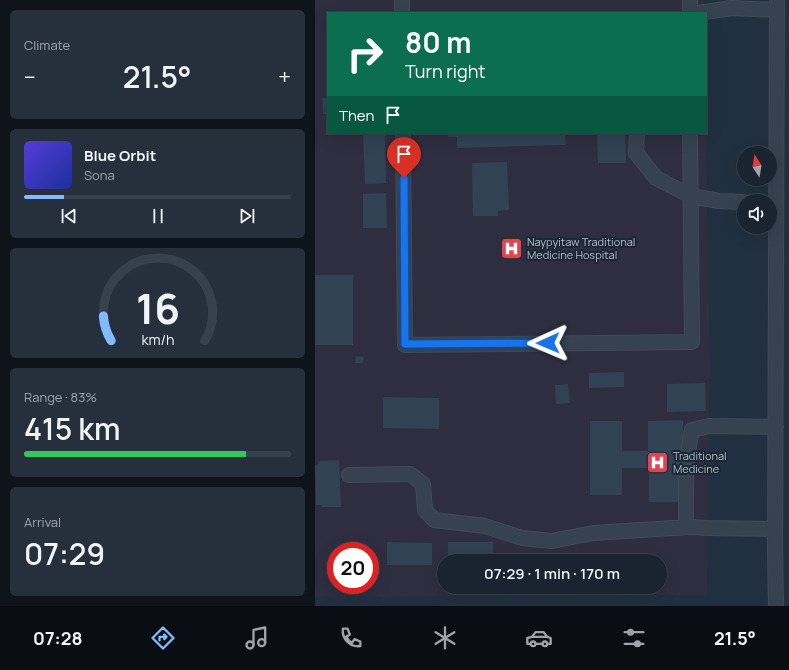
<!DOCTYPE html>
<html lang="en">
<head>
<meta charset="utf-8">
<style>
  body { margin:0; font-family:Manrope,sans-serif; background:#26303c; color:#f1f3f6; height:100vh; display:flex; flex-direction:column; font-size:15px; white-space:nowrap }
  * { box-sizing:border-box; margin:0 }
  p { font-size:13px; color:#9fa4ab }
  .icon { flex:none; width:22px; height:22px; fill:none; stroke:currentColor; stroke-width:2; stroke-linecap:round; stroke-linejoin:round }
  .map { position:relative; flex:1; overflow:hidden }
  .panel { display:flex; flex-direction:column; gap:10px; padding:10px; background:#0e141a; width:315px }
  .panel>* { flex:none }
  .guide { position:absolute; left:12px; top:12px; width:380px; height:122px; border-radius:0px; box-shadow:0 4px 16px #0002,0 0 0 1px #37414c; background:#0b6e4f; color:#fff; overflow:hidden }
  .needle { width:26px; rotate:348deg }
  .tools { position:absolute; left:422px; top:146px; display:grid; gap:8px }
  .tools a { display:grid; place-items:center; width:40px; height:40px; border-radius:50%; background:#192430; box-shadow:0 4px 16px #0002,0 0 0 1px #37414c; font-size:20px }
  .speed { position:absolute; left:12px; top:542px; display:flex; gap:8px; font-size:20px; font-weight:700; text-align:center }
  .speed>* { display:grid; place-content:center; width:52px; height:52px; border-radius:50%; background:#192430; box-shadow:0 4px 16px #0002,0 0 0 1px #37414c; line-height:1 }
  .speed .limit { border:6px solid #d22; background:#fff; color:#111 }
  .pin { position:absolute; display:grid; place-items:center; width:34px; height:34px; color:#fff; margin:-41px -17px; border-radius:50% 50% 50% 0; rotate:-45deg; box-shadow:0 0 4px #0007 }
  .pin .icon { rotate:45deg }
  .me { position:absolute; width:44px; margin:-22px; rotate:269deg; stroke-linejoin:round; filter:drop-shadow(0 0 3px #0008) }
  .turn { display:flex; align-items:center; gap:14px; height:84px; padding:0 12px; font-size:18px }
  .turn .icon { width:52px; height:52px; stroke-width:2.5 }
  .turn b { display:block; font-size:28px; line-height:34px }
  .then { display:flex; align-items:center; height:38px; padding:0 12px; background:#0003; gap:8px; font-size:15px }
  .big { font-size:30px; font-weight:600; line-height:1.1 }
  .panel .card { flex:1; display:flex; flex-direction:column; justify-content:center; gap:6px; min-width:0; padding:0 14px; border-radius:6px; background:#26303c }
  .panel .dial { align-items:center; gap:0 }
  .dial svg { height:104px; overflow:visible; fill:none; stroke:#37414c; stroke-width:7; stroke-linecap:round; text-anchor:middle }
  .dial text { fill:#f1f3f6; stroke:none }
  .song { display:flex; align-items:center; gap:12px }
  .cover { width:48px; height:48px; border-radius:6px; background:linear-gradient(135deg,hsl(250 70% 55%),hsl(230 70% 35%)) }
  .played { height:4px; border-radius:2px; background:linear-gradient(90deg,#82bbff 15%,#37414c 15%) }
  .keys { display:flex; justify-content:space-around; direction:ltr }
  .heat { display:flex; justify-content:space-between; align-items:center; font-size:22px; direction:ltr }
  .charge { height:6px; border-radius:3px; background:linear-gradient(90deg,#34c759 83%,#37414c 0) }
  .trip { position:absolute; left:122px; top:554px; width:230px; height:40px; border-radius:20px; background:#192430; box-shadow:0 4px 16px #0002,0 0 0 1px #37414c; font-weight:600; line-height:40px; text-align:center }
  .menu { display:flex; height:64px; justify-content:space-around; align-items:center; background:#0a0e13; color:#9fa4ab }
  .menu .icon { width:28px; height:28px }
  .menu .active { color:#82bbff }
  .menu b { font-size:18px; color:#f1f3f6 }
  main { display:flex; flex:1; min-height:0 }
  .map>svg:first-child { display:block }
  .medical { fill:#2f2e40; fill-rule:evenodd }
  .building { fill:#304254 }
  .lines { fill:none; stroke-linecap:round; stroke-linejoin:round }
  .minor-casing { stroke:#3f4b58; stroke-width:16 }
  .minor { stroke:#36424f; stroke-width:14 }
  .route-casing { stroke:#114b97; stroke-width:10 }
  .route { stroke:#1a73e8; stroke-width:7 }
  .labels { text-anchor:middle; stroke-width:4; stroke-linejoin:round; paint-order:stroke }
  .poi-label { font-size:11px; fill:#b2bdca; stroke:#1b2734; text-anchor:start }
</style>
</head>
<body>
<main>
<section class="panel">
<div class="card"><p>Climate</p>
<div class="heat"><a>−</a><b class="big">21.5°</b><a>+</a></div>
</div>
<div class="card">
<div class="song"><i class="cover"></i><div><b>Blue Orbit</b><p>Sona</p></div></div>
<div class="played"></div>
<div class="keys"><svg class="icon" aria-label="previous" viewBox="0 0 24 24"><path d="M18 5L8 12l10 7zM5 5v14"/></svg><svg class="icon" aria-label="pause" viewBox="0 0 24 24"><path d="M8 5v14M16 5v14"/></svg><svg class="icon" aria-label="next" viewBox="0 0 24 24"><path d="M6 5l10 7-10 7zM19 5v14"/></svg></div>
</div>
<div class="card dial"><svg viewBox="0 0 100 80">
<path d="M14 69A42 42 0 1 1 86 69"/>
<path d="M14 69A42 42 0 0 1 8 50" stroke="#82bbff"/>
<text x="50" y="56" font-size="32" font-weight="700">16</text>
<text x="50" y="72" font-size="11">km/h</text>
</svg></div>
<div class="card"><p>Range · 83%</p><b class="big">415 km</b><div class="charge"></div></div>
<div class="card"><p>Arrival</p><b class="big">07:29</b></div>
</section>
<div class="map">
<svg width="474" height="606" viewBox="0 0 474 606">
  <rect width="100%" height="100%" fill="#213040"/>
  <!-- medical -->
  <path class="medical" d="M0,0H389V13H13V133H391L395,364L392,595L0,597ZM21,551H55V585H21ZM129,561H345V587H129Z"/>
  <!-- building -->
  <path class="building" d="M7,98H13V114H8Z
    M48,133H70L71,183L50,184Z
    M133,133H250L251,145L142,148V137H133Z
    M282,133H310L311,163H283Z
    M192,162L194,210L183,211V216H158L157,163Z
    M71,193L72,228H48V194Z
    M0,275H38V345H0Z
    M41,356L49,357L48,363H40Z
    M309,372V387L274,388V373Z
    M390,383L391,411L352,412V384Z
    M253,384L255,403L241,404L240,385Z
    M68,397L124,398V429L68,428Z
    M368,420L369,502H334V468H307V495H275V421H307V451H333V421Z
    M24,460L26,507H7V505H1L0,465L4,464V461Z
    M72,542L117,543V565H72Z
    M133,542H178V561H133Z
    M259,556V561H222V557Z"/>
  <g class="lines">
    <defs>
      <path id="minor" d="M87,0V13
        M375,0V13
        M383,13L417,8L462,10
        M88,133L90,345L377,342L375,133
        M322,133L321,153L341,178L376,196L404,201L429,202
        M34,475L95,474L108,484L110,510L119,520L170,526L207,538L237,541L278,533L374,527
        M460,529L393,528L374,527L371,520C371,489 370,461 377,430L394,426L461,427
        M461,606L460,551L462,0"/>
    </defs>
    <!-- minor casing -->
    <use href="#minor" class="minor-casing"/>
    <!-- minor -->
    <use href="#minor" class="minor"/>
  </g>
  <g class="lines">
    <defs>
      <path id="route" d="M89,178L90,344L233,343"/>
    </defs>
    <!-- route casing -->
    <use href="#route" class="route-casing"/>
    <!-- route -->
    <use href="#route" class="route"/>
  </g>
  <!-- icons -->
  <defs>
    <symbol id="hospital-square" viewBox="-11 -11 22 22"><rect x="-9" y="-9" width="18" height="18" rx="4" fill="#e0444e" stroke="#1b2734"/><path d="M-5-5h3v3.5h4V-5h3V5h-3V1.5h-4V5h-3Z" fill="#fff"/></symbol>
  </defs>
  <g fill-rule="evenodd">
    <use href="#hospital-square" x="184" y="236" width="25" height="25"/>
    <use href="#hospital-square" x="330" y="450" width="25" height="25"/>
  </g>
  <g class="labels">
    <!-- poi labels -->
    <g class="poi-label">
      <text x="212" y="246">Naypyitaw Traditional<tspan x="212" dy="13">Medicine Hospital</tspan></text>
      <text x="358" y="460">Traditional<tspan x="358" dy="13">Medicine</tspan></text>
    </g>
  </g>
</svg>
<div class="tools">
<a><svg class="needle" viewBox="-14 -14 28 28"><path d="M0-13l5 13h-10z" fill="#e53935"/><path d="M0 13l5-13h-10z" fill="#9fa4ab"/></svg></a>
<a><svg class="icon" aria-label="sound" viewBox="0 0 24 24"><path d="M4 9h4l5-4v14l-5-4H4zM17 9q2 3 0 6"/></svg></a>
</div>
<div class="speed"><div class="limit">20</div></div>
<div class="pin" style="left:89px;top:178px;background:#d93025"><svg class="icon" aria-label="arrive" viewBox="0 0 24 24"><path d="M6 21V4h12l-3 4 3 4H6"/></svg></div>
<svg class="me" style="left:233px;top:343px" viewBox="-20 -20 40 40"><path d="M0-17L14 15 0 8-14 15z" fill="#1a73e8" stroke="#fff" stroke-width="4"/></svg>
<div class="trip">07:29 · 1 min · 170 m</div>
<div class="guide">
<div class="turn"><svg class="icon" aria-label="right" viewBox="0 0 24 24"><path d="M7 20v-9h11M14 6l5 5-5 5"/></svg><div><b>80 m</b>Turn right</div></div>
<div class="then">Then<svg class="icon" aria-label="arrive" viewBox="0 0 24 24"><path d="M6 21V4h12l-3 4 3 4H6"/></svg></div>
</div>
</div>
</main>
<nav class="menu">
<b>07:28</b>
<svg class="icon active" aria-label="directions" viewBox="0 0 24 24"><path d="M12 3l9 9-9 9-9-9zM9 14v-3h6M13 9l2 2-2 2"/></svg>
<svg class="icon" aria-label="music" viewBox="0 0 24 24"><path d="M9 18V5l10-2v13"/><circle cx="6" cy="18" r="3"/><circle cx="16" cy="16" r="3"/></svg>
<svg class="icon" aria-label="phone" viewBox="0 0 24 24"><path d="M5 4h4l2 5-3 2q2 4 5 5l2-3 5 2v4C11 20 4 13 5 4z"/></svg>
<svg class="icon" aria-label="climate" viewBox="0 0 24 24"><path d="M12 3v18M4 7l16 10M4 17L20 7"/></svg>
<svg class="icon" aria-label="car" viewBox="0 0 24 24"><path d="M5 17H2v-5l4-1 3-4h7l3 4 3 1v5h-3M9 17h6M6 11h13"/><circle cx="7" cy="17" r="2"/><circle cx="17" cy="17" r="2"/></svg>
<svg class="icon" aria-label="filters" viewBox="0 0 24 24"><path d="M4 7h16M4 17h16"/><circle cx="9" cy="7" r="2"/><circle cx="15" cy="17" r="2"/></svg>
<b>21.5°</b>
</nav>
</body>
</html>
